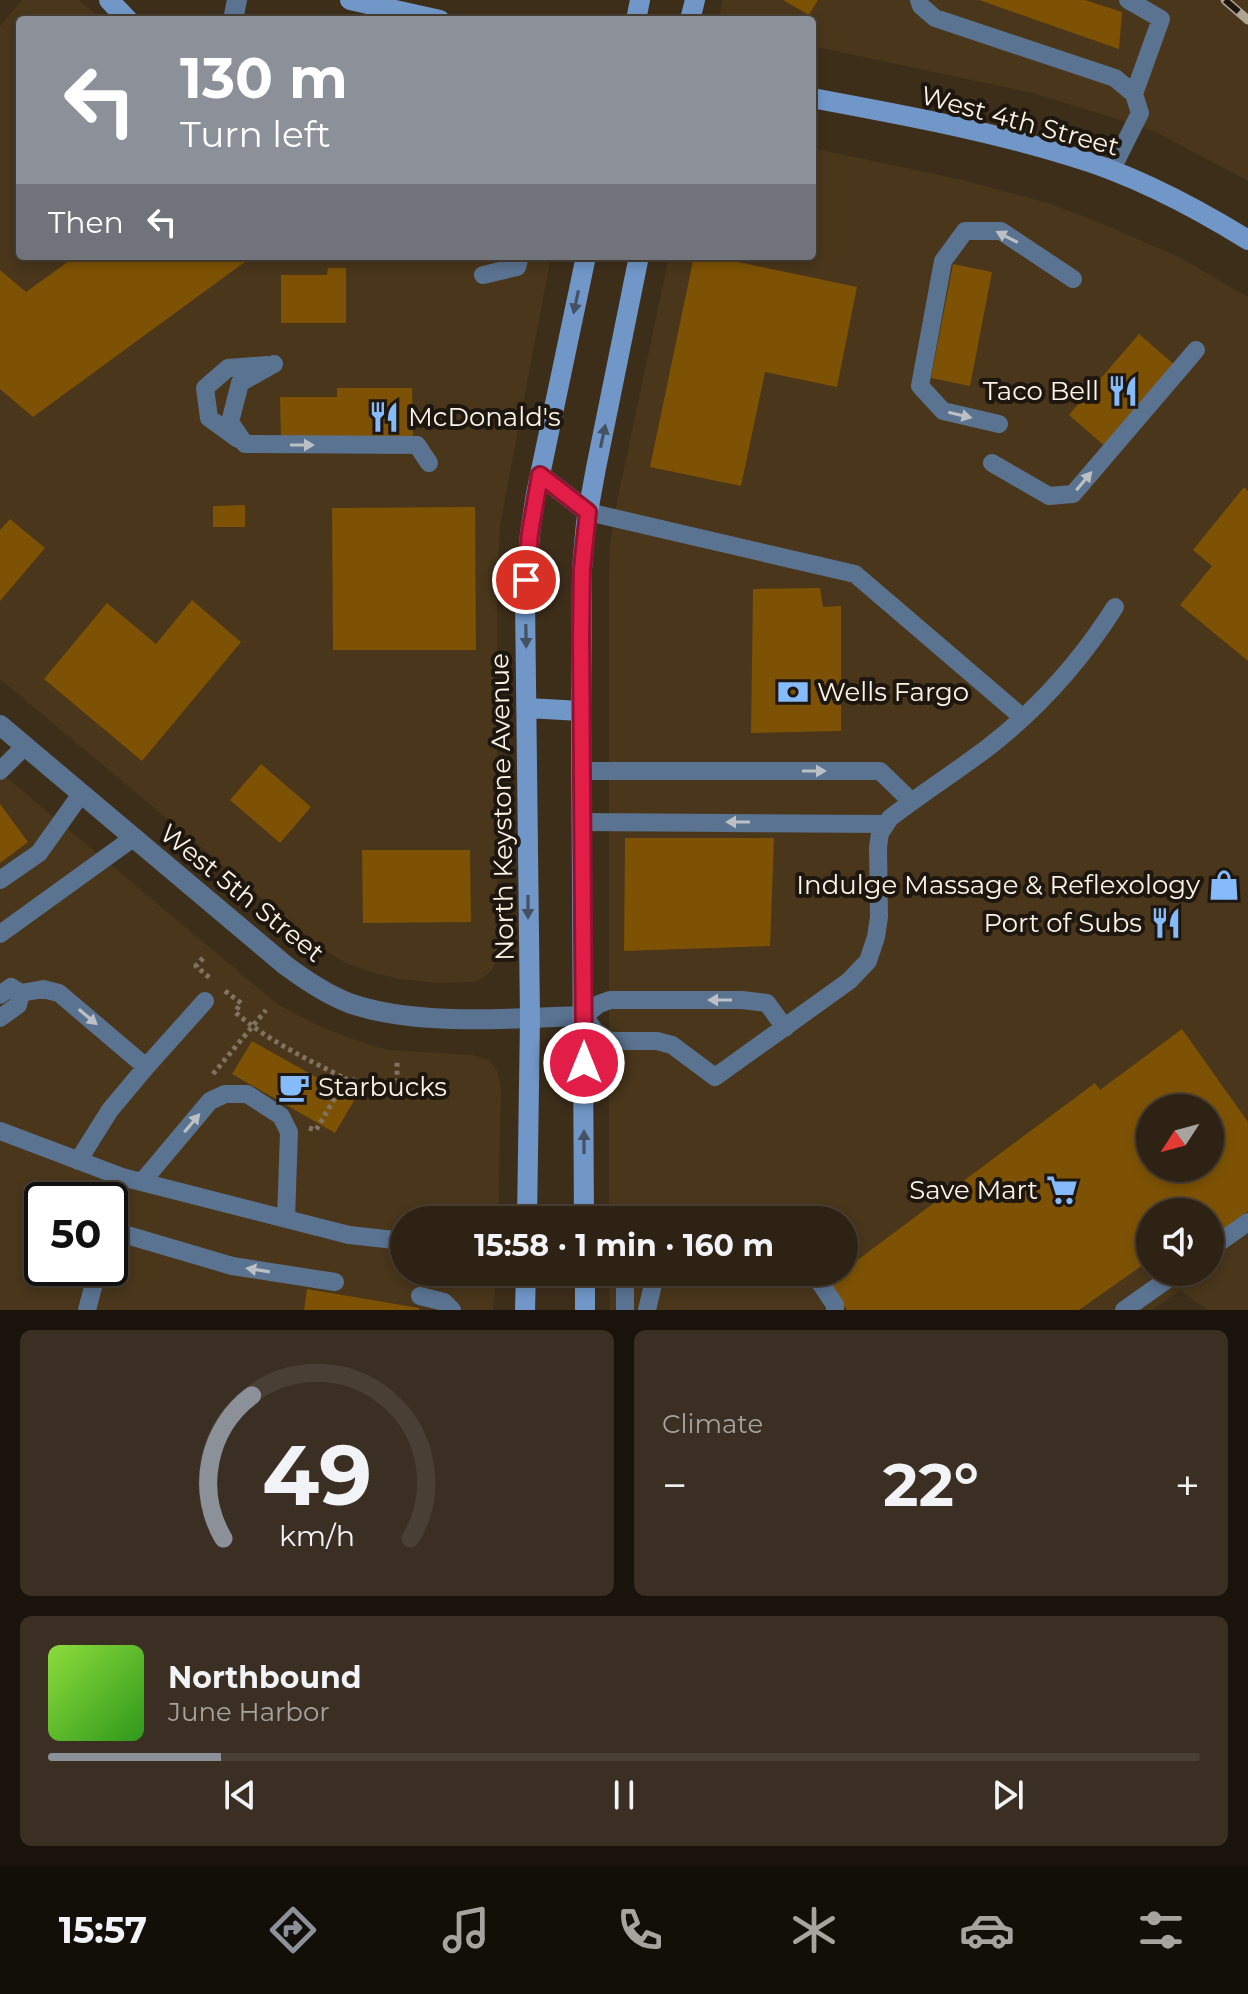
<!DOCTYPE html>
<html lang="en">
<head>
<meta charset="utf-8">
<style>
  body { margin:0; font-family:Montserrat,sans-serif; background:#3a2f22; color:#f1f3f6; height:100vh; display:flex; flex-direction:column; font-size:30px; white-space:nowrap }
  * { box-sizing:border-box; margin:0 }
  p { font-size:26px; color:#a7a4a0 }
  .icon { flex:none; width:44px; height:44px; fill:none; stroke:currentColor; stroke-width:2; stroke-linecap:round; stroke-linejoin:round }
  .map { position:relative; height:1310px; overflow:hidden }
  .drawer { display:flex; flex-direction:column; gap:20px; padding:20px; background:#19130b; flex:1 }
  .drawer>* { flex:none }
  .guide { position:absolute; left:16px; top:16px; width:800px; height:244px; border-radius:8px; box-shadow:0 4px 12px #0003,0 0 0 2px #493f34; background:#8c9099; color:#fff; overflow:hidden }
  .needle { width:52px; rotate:234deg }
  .tools { position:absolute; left:1136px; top:1094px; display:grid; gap:16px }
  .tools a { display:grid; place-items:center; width:88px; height:88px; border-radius:50%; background:#2e2214; box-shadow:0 4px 12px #0003,0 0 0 2px #493f34; font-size:40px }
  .speed { position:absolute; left:24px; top:1182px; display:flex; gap:16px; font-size:40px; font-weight:700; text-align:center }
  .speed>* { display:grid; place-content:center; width:104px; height:104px; border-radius:50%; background:#2e2214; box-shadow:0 4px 12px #0003,0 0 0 2px #493f34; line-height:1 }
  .speed .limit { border:4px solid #111; border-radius:12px; background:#fff; color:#111 }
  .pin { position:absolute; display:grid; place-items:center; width:68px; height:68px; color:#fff; margin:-34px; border:4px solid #fff; border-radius:50%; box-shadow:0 2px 8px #0007 }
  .me { position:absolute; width:88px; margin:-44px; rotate:0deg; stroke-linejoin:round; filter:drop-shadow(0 0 6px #0008) }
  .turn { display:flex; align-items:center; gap:28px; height:168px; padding:0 32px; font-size:36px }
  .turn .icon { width:104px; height:104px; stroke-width:2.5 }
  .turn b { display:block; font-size:56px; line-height:68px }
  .then { display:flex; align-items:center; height:76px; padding:0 32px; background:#0003; gap:16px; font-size:30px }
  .big { font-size:60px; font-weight:700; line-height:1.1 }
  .drawer .tile { flex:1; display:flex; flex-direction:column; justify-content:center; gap:12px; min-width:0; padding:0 28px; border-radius:12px; background:#3a2f22 }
  .drawer .dial { align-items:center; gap:0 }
  .dial svg { height:208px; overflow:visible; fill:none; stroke:#493f34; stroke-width:7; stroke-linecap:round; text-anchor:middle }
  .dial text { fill:#f1f3f6; stroke:none }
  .song { display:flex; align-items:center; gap:24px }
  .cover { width:96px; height:96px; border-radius:12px; background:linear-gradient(135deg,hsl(90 70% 55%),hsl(110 70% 35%)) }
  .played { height:8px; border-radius:4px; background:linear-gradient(90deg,#8c9099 15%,#493f34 15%) }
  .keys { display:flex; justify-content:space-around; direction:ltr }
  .heat { display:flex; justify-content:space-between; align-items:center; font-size:44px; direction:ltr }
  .drawer .tiles { flex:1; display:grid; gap:20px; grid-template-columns:1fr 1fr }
  .tile:last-child { grid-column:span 2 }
  .trip { position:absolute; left:390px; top:1206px; width:468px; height:80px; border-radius:40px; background:#2e2214; box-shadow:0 4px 12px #0003,0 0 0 2px #493f34; font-weight:700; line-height:80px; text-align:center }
  .tab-bar { display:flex; height:128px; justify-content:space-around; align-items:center; background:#120e08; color:#a7a4a0 }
  .tab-bar .icon { width:56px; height:56px }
  .tab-bar .on { color:#8c9099 }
  .tab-bar b { font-size:36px; color:#f1f3f6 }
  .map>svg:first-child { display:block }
  .built { fill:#49361b; fill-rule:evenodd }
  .building { fill:#7d5204; fill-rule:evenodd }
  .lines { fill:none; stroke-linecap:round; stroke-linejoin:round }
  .path { stroke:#807362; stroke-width:5; stroke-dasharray:4 4; stroke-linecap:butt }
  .service { stroke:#5a7391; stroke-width:18 }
  .minor { stroke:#5a7391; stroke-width:20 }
  .tertiary { stroke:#5a7391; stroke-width:20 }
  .secondary { stroke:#7097c8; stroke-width:20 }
  .rail-casing { stroke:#afa393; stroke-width:9 }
  .rail { stroke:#1e170f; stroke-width:6; stroke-dasharray:18; stroke-linecap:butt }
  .oneway { fill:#bcc0c5 }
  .oneway2 { fill:#435162 }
  .route-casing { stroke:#92132f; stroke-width:20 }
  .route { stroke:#e11d48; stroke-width:14 }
  .labels { text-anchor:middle; stroke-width:8; stroke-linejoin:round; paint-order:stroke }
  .street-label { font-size:26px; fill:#fdf3e7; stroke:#1e170f }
  .poi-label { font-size:26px; fill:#fdf3e7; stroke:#1e170f; text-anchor:end }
</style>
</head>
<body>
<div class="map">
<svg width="1248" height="1310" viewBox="0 0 1248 1310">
  <rect width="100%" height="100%" fill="#3d2e1a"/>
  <!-- built -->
  <path class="built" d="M22,0H79L103,20H20V256H551L500,526L497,587V957L492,970L483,978L474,982L437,983L399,979L371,972L346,963L324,950L0,679V26Z
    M723,0H1248V181L1156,132L1111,117L1032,93L812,46V20H718Z
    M812,148L963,180L1048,203L1096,221L1179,257L1248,297V1310H1207L1180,1290L1153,1310H610L609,1272H844V1220H609V578L610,545L615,511L669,256H812ZM1150,1108H1210V1168H1150ZM1150,1212H1210V1272H1150Z
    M0,772L276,1003L295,1014L319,1026L366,1044L389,1050L473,1055L489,1060L497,1070L501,1089L498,1220H404V1272H497L493,1310H0ZM42,1200H110V1268H42Z"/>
  <!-- building -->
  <path class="building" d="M783,0H818L809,15Z
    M979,0H1085L1122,12L1119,49Z
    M76,256H253L33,417L0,389V270L26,292Z
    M694,256H710L857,287L837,387L765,372L741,486L650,467Z
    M953,264L992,272L970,386L931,378Z
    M328,268H346V323H281V275H327Z
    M1139,334L1177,367L1108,449L1069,415Z
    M337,388H412L413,439L281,440L280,397H337Z
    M1244,487L1248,491V661L1180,605L1212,566L1193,550Z
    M245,505V527H213V506Z
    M475,507L476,650H333L332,508Z
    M10,519L45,548L0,601V530Z
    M820,588L823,607L841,606V731L751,733L753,589Z
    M192,600L241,642L142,761L44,679L107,603L156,644Z
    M261,764L311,807L280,843L230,800Z
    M0,804L28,842L0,863Z
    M625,838H774L770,946L624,951Z
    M362,850H470L471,922L363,923Z
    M1182,1029L1248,1122V1211L1210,1239V1212H1189L1181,1201L1188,1212H1150V1260L1079,1310H847L827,1283L841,1272H844V1270L1095,1083L1100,1090ZM1150,1108H1210V1168H1150Z
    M252,1041L355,1099L335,1133L232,1074Z
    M307,1289L419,1308V1310H304Z"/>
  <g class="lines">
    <!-- path -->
    <path class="path" d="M203,958L196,966L211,979
      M225,991L241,1003L235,1012C268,1041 307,1059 346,1079
      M213,1074L266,1010
      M309,1128L316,1130L346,1079L397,1085V1062"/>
    <!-- service -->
    <path class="service" d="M919,0L921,6L935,18L1115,78L1134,94L1140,113L1111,171
      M1128,0L1161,19L1134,94
      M483,275L517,267L520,256
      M274,364L240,383L230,422L245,444L417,445L429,463
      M999,424L943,411L920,386L943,261L965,231H1001L1073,279
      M238,439L209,418L205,388L228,368L267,365
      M992,463L1049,496L1073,494L1196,350
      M588,512L855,574L1022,717
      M0,771L25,746
      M582,771H880L912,802
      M582,822L886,824
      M0,880L39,853L81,794
      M0,934L133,838
      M0,995L11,987L21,993L43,989L59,993L146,1067
      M0,1018L18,1005L21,993
      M785,1028L767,1003L742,1000H610L599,1004L584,1016L595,1031L610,1041H657L672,1045L715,1077L849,981L868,961L876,937L879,917L878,847L880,833L890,818C921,794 954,773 986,749C1037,710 1080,662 1115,607
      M0,1131L122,1177L349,1235L404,1241
      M78,1161L110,1110L146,1067L205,1001
      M142,1182L210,1101L225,1094H247L281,1116L289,1132L286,1219
      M110,1222L122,1177
      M110,1230L232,1266L335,1282
      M1210,1249L1248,1222
      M813,1272L835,1305V1310
      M420,1296L444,1302L452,1310
      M87,1310L98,1268
      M625,1310V1280L643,1272
      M647,1310L656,1272
      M1124,1310L1178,1272"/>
    <!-- minor -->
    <path class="minor" d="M233,20L237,0"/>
    <!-- tertiary -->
    <path class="tertiary" d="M0,725L285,965C305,980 326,994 349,1003C416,1027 513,1018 584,1016"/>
    <!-- secondary -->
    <path class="secondary" d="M109,0L128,20
      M350,0L440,20
      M636,20L640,0
      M690,20L695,0
      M812,98C898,114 986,130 1070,156C1132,174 1193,206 1248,240
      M540,475L588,512
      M527,708L581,711
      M527,1220L530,1018L525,599L530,533L536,494L586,256
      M584,1220L581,711L582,569L586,523L596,468L639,256
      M585,1272V1310
      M525,1310L526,1272"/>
    <defs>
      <path id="rail" d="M1225,0L1248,20"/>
    </defs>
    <!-- rail casing -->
    <use href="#rail" class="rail-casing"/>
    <!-- rail -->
    <use href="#rail" class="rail"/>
  </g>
  <!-- one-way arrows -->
  <defs><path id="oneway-solid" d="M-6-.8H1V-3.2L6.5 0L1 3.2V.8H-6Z" transform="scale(2)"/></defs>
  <g class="oneway">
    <use href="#oneway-solid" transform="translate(1007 237) rotate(-153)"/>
    <use href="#oneway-solid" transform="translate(960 415) rotate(13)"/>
    <use href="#oneway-solid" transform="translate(302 445)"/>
    <use href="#oneway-solid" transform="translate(1084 481) rotate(-50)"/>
    <use href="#oneway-solid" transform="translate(814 771)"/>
    <use href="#oneway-solid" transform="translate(738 822) rotate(-180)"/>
    <use href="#oneway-solid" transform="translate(720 1000) rotate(180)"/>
    <use href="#oneway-solid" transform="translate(88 1017) rotate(40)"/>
    <use href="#oneway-solid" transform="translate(192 1123) rotate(-50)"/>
    <use href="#oneway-solid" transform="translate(258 1270) rotate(-171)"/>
  </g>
  <g class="oneway2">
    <use href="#oneway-solid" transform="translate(576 302) rotate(102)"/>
    <use href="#oneway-solid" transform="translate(603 436) rotate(-78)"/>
    <use href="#oneway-solid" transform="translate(526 636) rotate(89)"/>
    <use href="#oneway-solid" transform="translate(528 907) rotate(90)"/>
    <use href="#oneway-solid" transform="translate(584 1142) rotate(-90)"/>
  </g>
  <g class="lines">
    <defs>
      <path id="route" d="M526,580L530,533L540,475L588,512L582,569L581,638L584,1063"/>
    </defs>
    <!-- route casing -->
    <use href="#route" class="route-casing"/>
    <!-- route -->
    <use href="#route" class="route"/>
  </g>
  <!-- icons -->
  <defs>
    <symbol id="restaurant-bare" viewBox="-9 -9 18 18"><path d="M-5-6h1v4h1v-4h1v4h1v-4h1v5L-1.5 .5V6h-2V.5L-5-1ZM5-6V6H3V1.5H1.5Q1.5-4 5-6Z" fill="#86bbfb" stroke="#1e170f" stroke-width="2.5" paint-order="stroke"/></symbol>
    <symbol id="bank-bare" viewBox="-9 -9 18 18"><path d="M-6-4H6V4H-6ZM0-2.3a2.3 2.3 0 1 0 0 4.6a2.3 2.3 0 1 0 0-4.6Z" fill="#86bbfb" stroke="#1e170f" stroke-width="2.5" paint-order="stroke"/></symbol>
    <symbol id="shop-bare" viewBox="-9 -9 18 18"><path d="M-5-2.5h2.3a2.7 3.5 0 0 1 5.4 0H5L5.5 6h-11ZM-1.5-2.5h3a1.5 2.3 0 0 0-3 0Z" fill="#86bbfb" stroke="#1e170f" stroke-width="2.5" paint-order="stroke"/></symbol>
    <symbol id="cafe-bare" viewBox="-9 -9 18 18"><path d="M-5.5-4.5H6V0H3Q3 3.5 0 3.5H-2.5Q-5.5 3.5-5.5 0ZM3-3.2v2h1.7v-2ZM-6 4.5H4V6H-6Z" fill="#86bbfb" stroke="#1e170f" stroke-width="2.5" paint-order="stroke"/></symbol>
    <symbol id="supermarket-bare" viewBox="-9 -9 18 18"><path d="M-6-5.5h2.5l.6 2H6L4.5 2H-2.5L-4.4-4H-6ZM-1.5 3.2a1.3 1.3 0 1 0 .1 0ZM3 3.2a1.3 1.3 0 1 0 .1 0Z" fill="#86bbfb" stroke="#1e170f" stroke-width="2.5" paint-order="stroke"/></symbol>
  </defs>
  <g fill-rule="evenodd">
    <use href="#restaurant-bare" x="1101" y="369" width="44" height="44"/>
    <use href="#restaurant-bare" x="362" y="395" width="44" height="44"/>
    <use href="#bank-bare" x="771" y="670" width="44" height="44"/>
    <use href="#shop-bare" x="1202" y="863" width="44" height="44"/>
    <use href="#restaurant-bare" x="1144" y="901" width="44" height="44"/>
    <use href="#cafe-bare" x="272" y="1065" width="44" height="44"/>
    <use href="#supermarket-bare" x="1040" y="1168" width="44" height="44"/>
  </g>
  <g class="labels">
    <!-- street labels -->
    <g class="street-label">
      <text transform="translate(1020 121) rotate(15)" y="9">West 4th Street</text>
      <text transform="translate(502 807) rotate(-91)" y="9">North Keystone Avenue</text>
      <text transform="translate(242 893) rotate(39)" y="9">West 5th Street</text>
    </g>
    <!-- poi labels -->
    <g class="poi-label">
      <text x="1099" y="400">Taco Bell</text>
      <text x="408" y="426" text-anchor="start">McDonald's</text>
      <text x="817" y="701" text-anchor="start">Wells Fargo</text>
      <text x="1200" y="894">Indulge Massage &amp; Reflexology</text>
      <text x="1142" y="932">Port of Subs</text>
      <text x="318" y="1096" text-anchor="start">Starbucks</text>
      <text x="1038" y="1199">Save Mart</text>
    </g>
  </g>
</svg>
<div class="tools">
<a><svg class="needle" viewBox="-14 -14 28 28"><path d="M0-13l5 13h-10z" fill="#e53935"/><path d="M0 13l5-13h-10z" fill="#a7a4a0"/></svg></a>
<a><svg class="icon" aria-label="sound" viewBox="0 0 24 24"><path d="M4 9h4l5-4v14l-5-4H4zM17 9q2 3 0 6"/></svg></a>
</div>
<div class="speed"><div class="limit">50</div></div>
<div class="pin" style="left:526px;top:580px;background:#d93025"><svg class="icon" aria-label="arrive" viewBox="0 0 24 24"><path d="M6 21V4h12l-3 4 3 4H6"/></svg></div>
<svg class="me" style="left:584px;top:1063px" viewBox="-20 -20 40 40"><circle r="17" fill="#e11d48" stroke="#fff" stroke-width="3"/><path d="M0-11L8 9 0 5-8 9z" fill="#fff"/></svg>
<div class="trip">15:58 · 1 min · 160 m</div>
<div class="guide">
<div class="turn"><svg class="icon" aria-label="left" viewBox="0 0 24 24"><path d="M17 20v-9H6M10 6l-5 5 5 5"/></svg><div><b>130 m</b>Turn left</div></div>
<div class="then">Then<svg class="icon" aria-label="left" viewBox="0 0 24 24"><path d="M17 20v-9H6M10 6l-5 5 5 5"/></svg></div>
</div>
</div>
<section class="drawer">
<div class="tiles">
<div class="tile dial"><svg viewBox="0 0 100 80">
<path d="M14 69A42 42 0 1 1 86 69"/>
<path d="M14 69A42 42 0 0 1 25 14" stroke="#8c9099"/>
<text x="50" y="56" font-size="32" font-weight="700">49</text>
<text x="50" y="72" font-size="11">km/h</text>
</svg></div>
<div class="tile"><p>Climate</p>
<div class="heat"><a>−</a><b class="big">22°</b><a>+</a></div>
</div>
<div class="tile">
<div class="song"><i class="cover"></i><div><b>Northbound</b><p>June Harbor</p></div></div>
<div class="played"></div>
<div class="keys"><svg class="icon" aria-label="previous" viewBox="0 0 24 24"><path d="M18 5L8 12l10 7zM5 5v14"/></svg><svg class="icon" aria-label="pause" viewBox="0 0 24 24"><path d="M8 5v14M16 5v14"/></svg><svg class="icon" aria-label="next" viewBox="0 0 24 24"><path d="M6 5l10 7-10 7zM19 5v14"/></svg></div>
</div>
</div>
</section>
<nav class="tab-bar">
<b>15:57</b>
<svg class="icon on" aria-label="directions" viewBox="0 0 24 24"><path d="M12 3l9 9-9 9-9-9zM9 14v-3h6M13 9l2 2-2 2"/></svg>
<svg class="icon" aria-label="music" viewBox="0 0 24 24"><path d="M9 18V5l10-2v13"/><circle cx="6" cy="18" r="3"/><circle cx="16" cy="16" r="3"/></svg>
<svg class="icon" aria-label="phone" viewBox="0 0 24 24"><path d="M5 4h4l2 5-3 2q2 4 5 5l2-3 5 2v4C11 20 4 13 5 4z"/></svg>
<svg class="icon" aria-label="climate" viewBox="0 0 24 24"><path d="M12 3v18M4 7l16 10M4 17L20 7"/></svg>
<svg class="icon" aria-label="car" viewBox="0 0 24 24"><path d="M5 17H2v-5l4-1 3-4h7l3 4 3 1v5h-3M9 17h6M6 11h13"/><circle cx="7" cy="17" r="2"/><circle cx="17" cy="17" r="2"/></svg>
<svg class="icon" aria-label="filters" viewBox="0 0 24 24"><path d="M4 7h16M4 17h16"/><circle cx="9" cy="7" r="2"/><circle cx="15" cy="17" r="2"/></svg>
</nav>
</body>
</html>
